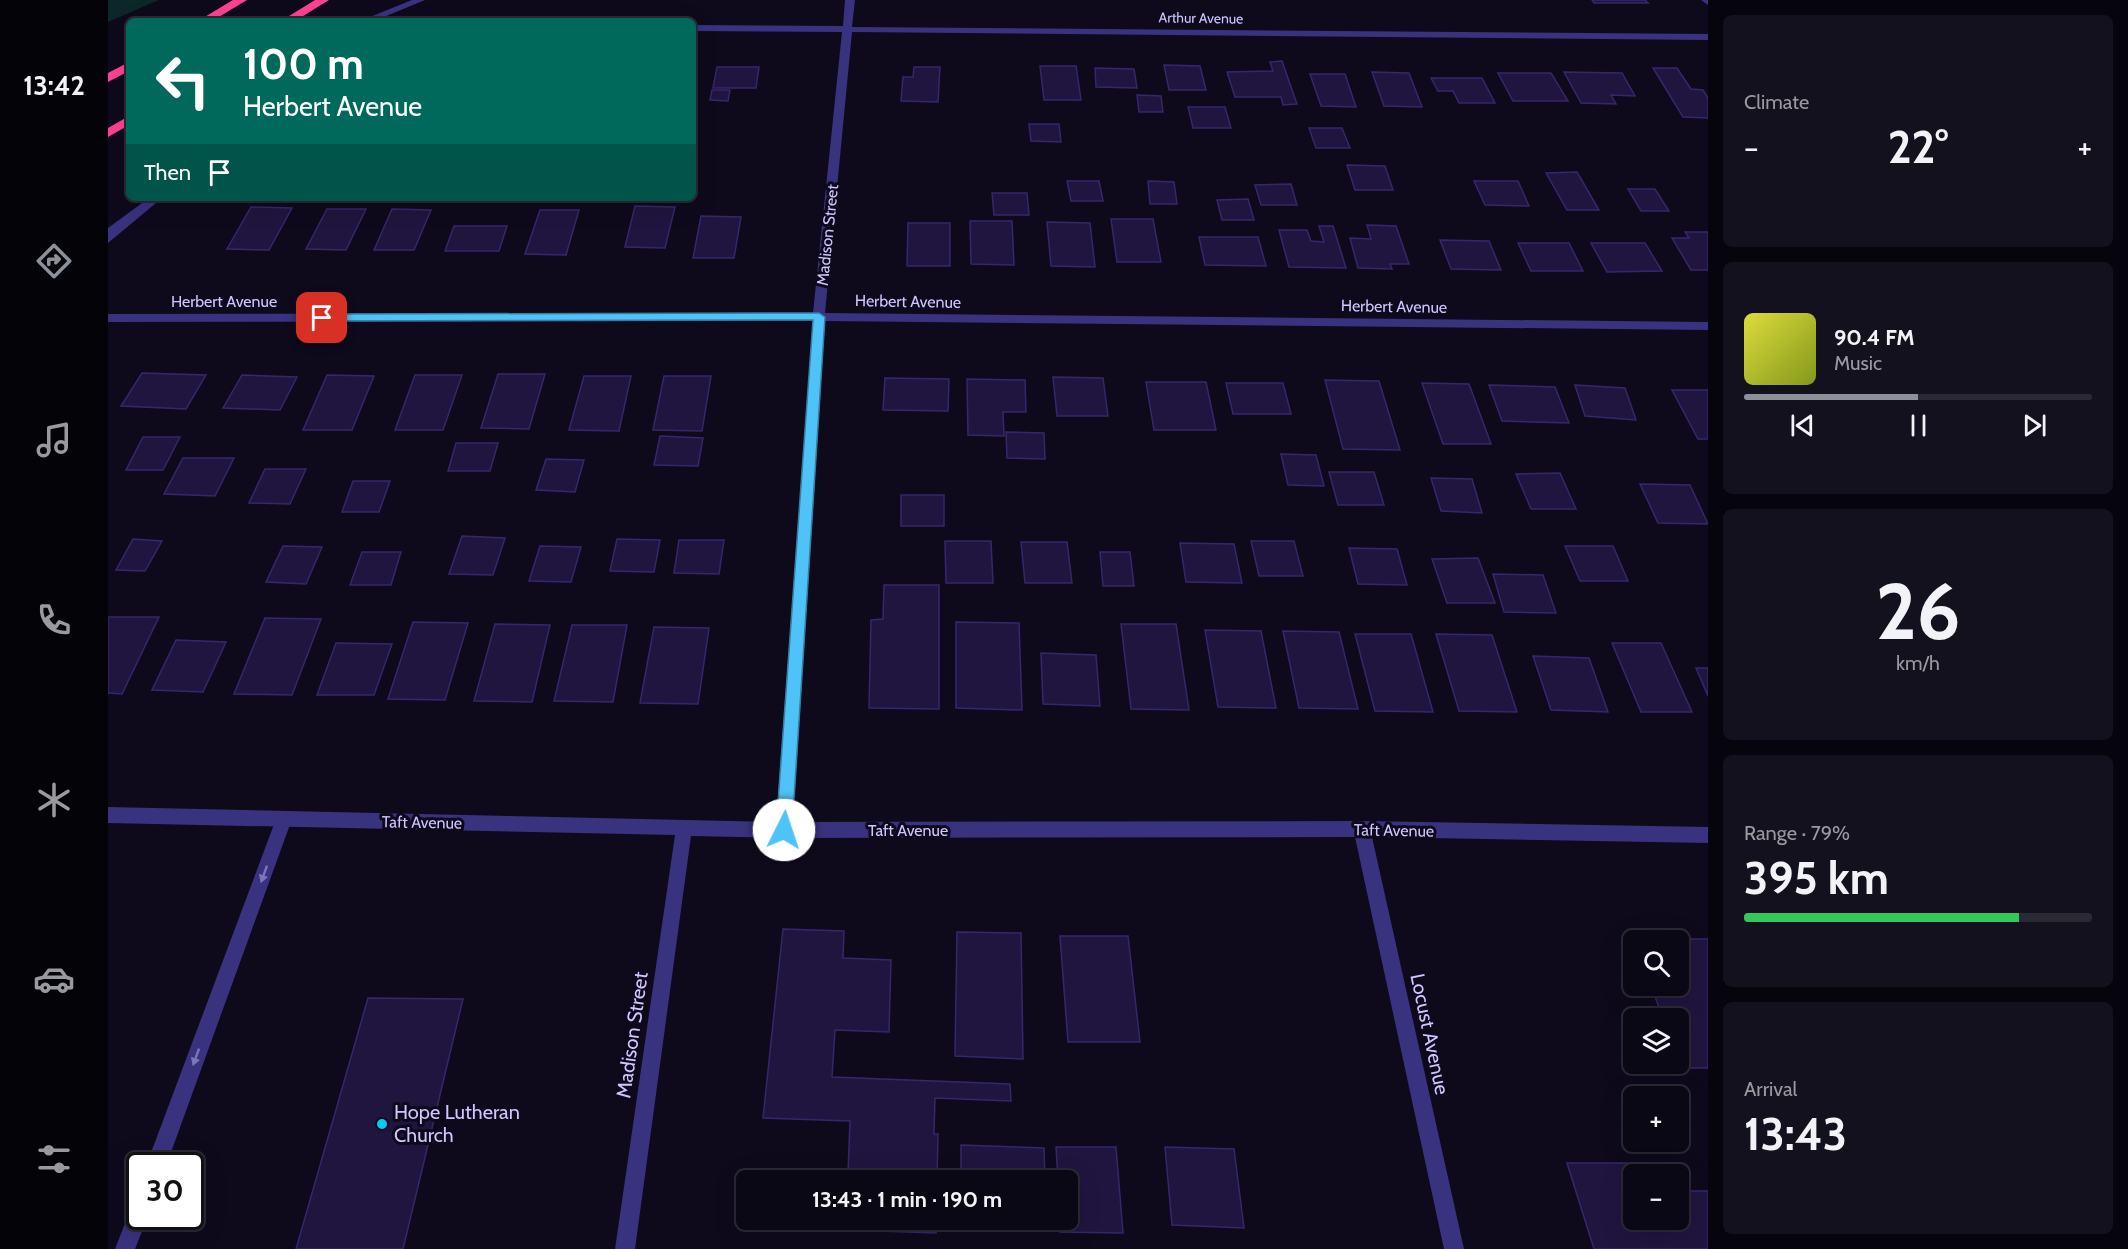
<!DOCTYPE html>
<html lang="en">
<head>
<meta charset="utf-8">
<style>
  body { margin:0; font-family:Cabin,sans-serif; background:#13111e; color:#f1f3f6; height:100vh; display:flex; flex-direction:column; font-size:22px; white-space:nowrap }
  * { box-sizing:border-box; margin:0 }
  p { font-size:20px; color:#999aa0 }
  .icon { flex:none; width:33px; height:33px; fill:none; stroke:currentColor; stroke-width:2; stroke-linecap:round; stroke-linejoin:round }
  .map { position:relative; flex:1; overflow:hidden }
  .side { display:flex; flex-direction:column; gap:15px; padding:15px; background:#06040c; width:420px }
  .side>* { flex:none }
  .hud { position:absolute; left:18px; top:18px; width:570px; height:183px; border-radius:9px; box-shadow:0 6px 24px #0002,0 0 0 2px #2a2934; background:#00695c; color:#fff; overflow:hidden }
  .tools { position:absolute; left:1515px; top:930px; display:grid; gap:12px }
  .tools a { display:grid; place-items:center; width:66px; height:66px; border-radius:9px; background:#0a0815; box-shadow:0 6px 24px #0002,0 0 0 2px #2a2934; font-size:30px }
  .speed { position:absolute; left:18px; top:1152px; display:flex; gap:12px; font-size:30px; font-weight:700; text-align:center }
  .speed>* { display:grid; place-content:center; width:78px; height:78px; border-radius:50%; background:#0a0815; box-shadow:0 6px 24px #0002,0 0 0 2px #2a2934; line-height:1 }
  .speed .limit { border:3px solid #111; border-radius:9px; background:#fff; color:#111 }
  .pin { position:absolute; display:grid; place-items:center; width:51px; height:51px; color:#fff; margin:-26px; border-radius:12px; box-shadow:0 3px 9px #0006 }
  .me { position:absolute; width:66px; margin:-33px; rotate:4deg; stroke-linejoin:round; filter:drop-shadow(0 0 4px #0008) }
  .turn { display:flex; align-items:center; gap:21px; height:126px; padding:0 18px; font-size:27px }
  .turn .icon { width:78px; height:78px; stroke-width:2.5 }
  .turn b { display:block; font-size:42px; line-height:51px }
  .then { display:flex; align-items:center; height:57px; padding:0 18px; background:#0003; gap:12px; font-size:22px }
  .big { font-size:45px; font-weight:700; line-height:1.1 }
  .side .tile { flex:1; display:flex; flex-direction:column; justify-content:center; gap:9px; min-width:0; padding:0 21px; border-radius:9px; background:#13111e }
  .side .dial { align-items:center; gap:0 }
  .dial b { font-size:78px; line-height:1 }
  .song { display:flex; align-items:center; gap:18px }
  .cover { width:72px; height:72px; border-radius:9px; background:linear-gradient(135deg,hsl(60 70% 55%),hsl(70 70% 35%)) }
  .played { height:6px; border-radius:3px; background:linear-gradient(90deg,#8c9099 50%,#2a2934 50%) }
  .keys { display:flex; justify-content:space-around; direction:ltr }
  .heat { display:flex; justify-content:space-between; align-items:center; font-size:33px; direction:ltr }
  .charge { height:9px; border-radius:4px; background:linear-gradient(90deg,#34c759 79%,#2a2934 0) }
  .trip { position:absolute; left:628px; top:1170px; width:342px; height:60px; border-radius:9px; background:#0a0815; box-shadow:0 6px 24px #0002,0 0 0 2px #2a2934; font-weight:700; line-height:60px; text-align:center }
  main { display:flex; flex:1; min-height:0 }
  .tabs { display:flex; flex-direction:column; width:108px; justify-content:space-around; align-items:center; background:#040308; color:#999aa0 }
  .tabs .icon { width:42px; height:42px }
  .tabs .selected { color:#8c9099 }
  .tabs b { font-size:27px; color:#f1f3f6 }
  .map>svg:first-child { display:block }
  .green { fill:#0d2627 }
  .building { fill:#20153e; stroke:#38266c; stroke-width:1.5 }
  .lines { fill:none; stroke-linecap:round; stroke-linejoin:round }
  .service { fill:#39327e; fill-rule:evenodd }
  .minor { fill:#39327e; fill-rule:evenodd }
  .motorway { fill:#ff4191; fill-rule:evenodd }
  .oneway { fill:#7c75b8 }
  .route { fill:#4fc3f7; stroke:#337fa1; stroke-width:1.5 }
  .poi-dot { fill:#00cbf1; stroke:#0e0a1c; stroke-width:2 }
  .labels { text-anchor:middle; stroke-width:6; stroke-linejoin:round; paint-order:stroke }
  .far-street-label { font-size:14px; fill:#cfc6ff; stroke:#0e0a1c }
  .street-label { font-size:16px; fill:#cfc6ff; stroke:#0e0a1c }
  .near-street-label { font-size:20px; fill:#cfc6ff; stroke:#0e0a1c }
  .near-poi-label { font-size:20px; fill:#cfc6ff; stroke:#0e0a1c; text-anchor:start }
</style>
</head>
<body>
<main>
<nav class="tabs">
<b>13:42</b>
<svg class="icon selected" aria-label="directions" viewBox="0 0 24 24"><path d="M12 3l9 9-9 9-9-9zM9 14v-3h6M13 9l2 2-2 2"/></svg>
<svg class="icon" aria-label="music" viewBox="0 0 24 24"><path d="M9 18V5l10-2v13"/><circle cx="6" cy="18" r="3"/><circle cx="16" cy="16" r="3"/></svg>
<svg class="icon" aria-label="phone" viewBox="0 0 24 24"><path d="M5 4h4l2 5-3 2q2 4 5 5l2-3 5 2v4C11 20 4 13 5 4z"/></svg>
<svg class="icon" aria-label="climate" viewBox="0 0 24 24"><path d="M12 3v18M4 7l16 10M4 17L20 7"/></svg>
<svg class="icon" aria-label="car" viewBox="0 0 24 24"><path d="M5 17H2v-5l4-1 3-4h7l3 4 3 1v5h-3M9 17h6M6 11h13"/><circle cx="7" cy="17" r="2"/><circle cx="17" cy="17" r="2"/></svg>
<svg class="icon" aria-label="filters" viewBox="0 0 24 24"><path d="M4 7h16M4 17h16"/><circle cx="9" cy="7" r="2"/><circle cx="15" cy="17" r="2"/></svg>
</nav>
<div class="map">
<svg width="1600" height="1249" viewBox="0 0 1600 1249">
  <rect width="100%" height="100%" fill="#0e0a1c"/>
  <!-- green -->
  <path class="green" d="M0,0H51L0,22Z"/>
  <!-- building -->
  <path class="building" d="M1484,0H1537L1540,3H1486Z
    M1174,61L1189,104L1175,105L1173,97H1127L1119,72L1165,71L1162,62Z
    M1056,65L1092,66L1098,90H1061Z
    M932,66H968L973,100H936Z
    M609,67H651L648,88H605Z
    M806,67H832L830,102L793,101L795,77H805Z
    M987,68L1026,69L1029,88L988,87Z
    M1545,68H1569L1583,89L1595,90L1600,98V118L1575,117Z
    M1264,72L1301,73L1314,107L1276,106Z
    M1456,72L1514,73L1527,96L1503,95L1508,104L1473,103Z
    M1390,73H1443L1460,101H1405Z
    M1202,74H1237L1248,107L1213,106Z
    M1323,78H1374L1387,103H1351L1345,91H1330Z
    M604,90H622L620,101L602,100Z
    M1029,95L1053,96L1055,112H1031Z
    M1080,107H1117L1123,128H1085Z
    M921,124H951L953,142L923,141Z
    M1201,128H1234L1242,148H1208Z
    M1239,165L1277,166L1285,190H1247Z
    M1469,172L1491,210H1459L1438,173Z
    M959,181H991L995,201H963Z
    M1040,181L1066,182L1069,204H1042Z
    M1366,181H1410L1421,206L1377,205Z
    M1183,184L1189,205H1153L1147,185Z
    M1520,189H1547L1561,211H1533Z
    M884,193H919L921,215H886Z
    M391,198H422L421,201L390,200Z
    M1140,199L1146,220H1114L1109,200Z
    M527,206L567,207L557,248L517,247Z
    M143,207L184,208L161,250L119,249Z
    M219,209H258L238,250L198,249Z
    M284,209L323,210L306,250H266Z
    M432,210H471L458,255L417,254Z
    M593,216L633,217L626,258H585Z
    M1003,219H1045L1053,262H1009Z
    M862,221H904L906,265L863,264Z
    M939,222L982,223L987,267L943,266Z
    M800,223H842V266H799Z
    M1259,225L1288,226L1301,264H1282L1284,269L1250,268L1242,238L1263,239Z
    M346,226H399L391,251H337Z
    M1211,226H1225L1238,268L1181,267L1171,230H1199L1203,241L1216,242Z
    M1577,232H1600V270H1583L1564,238H1581Z
    M1091,237H1150L1158,266L1097,265Z
    M1332,240L1381,241L1393,270L1343,269Z
    M1410,243H1461L1475,271H1423Z
    M1483,243H1537L1554,271L1499,272Z
    M34,373L98,375L78,409L13,406Z
    M390,374H437L421,429L373,428Z
    M134,375L189,377L172,410L115,408Z
    M219,375L266,376L244,430H195Z
    M307,375H354L335,430H287Z
    M476,376H523L511,431L461,430Z
    M556,376H603L594,431L545,430Z
    M945,377L995,378L1000,416H949Z
    M777,378L841,379L840,411L775,410Z
    M859,379L917,380L918,412H895L896,436L860,435Z
    M1217,380L1271,381L1292,450L1235,449Z
    M1038,382H1098L1108,430H1046Z
    M1118,383H1175L1183,414H1125Z
    M1314,383L1361,384L1383,444H1335Z
    M1381,385L1447,387L1461,423L1394,421Z
    M1467,385L1517,388L1528,420L1477,416Z
    M1564,390H1600V439H1590Z
    M898,432L936,433L937,459L899,458Z
    M552,436L595,438L590,466L546,465Z
    M35,437H72L55,470H18Z
    M348,443H390L382,471H340Z
    M1173,454L1208,455L1216,486L1180,485Z
    M75,458H126L107,496L56,494Z
    M438,459L476,460L467,492L428,490Z
    M157,469H198L182,504L141,503Z
    M1221,472H1266L1276,505H1230Z
    M1452,473L1468,509H1423L1408,474Z
    M1323,478L1364,479L1374,513L1333,511Z
    M245,481H282L271,512H234Z
    M1532,484L1582,485L1600,524L1550,523Z
    M793,495H836V526H793Z
    M354,536L397,538L385,575L341,574Z
    M25,539L54,541L37,571L8,570Z
    M509,539L552,540L546,572L502,571Z
    M571,540H616L611,574L566,573Z
    M837,541H883L885,583H838Z
    M1143,541H1186L1195,576H1151Z
    M913,542H959L964,583H917Z
    M1072,543L1126,544L1134,583L1078,582Z
    M175,546L214,547L198,584L158,582Z
    M432,546L473,547L463,582L421,581Z
    M1457,546H1505L1520,581H1472Z
    M1241,548L1289,549L1299,585L1250,584Z
    M254,552H293L283,585H242Z
    M992,552H1022L1026,586H995Z
    M1370,558L1387,603H1339L1324,559Z
    M1385,574L1435,575L1448,613L1396,612Z
    M776,585H831V709L761,708L763,620L775,619Z
    M0,617H51L14,694L0,693Z
    M157,618L213,619L184,695L126,694Z
    M305,622L360,623L337,700L280,699Z
    M848,622L911,623L914,710L848,708Z
    M387,624L442,625L424,702L366,701Z
    M1013,624H1068L1081,710L1023,709Z
    M464,625H519L505,702L446,701Z
    M546,627L601,628L590,704L532,703Z
    M1097,630L1153,631L1168,708L1110,707Z
    M1175,631L1231,632L1250,709L1191,708Z
    M1247,634H1303L1325,712L1267,711Z
    M1328,634L1384,635L1409,712L1351,711Z
    M68,640L118,642L95,692L44,690Z
    M228,643L284,644L266,695H209Z
    M1504,643H1553L1584,712H1533Z
    M933,653L988,655L992,706L935,704Z
    M1425,656L1481,658L1500,712L1443,710Z
    M1588,668H1600V696Z
    M675,929L736,931L735,958L783,960L781,1032L727,1030L724,1077L902,1084L903,1101L827,1098L826,1134H830L829,1180H716L717,1172L740,1173L742,1121L655,1118Z
    M849,932L913,933L915,1059L847,1056Z
    M952,936H1020L1032,1042H960Z
    M1526,939H1600V1068H1574L1570,1059V1018H1555L1543,986H1570V940Z
    M260,998L355,999L295,1249H188Z
    M853,1145L936,1148L937,1180H853Z
    M948,1147H1008L1015,1233L952,1232V1220H960V1180H950Z
    M1057,1147L1126,1149L1136,1228L1064,1225Z
    M1459,1163H1523L1528,1174H1526V1220H1570V1191H1600V1249H1486Z
    M714,1220H828V1233L713,1229Z
    M853,1220H938V1228L853,1224Z"/>
  <g class="lines">
    <!-- service -->
    <path class="service" d="M304,0H317L266,21H252Z
      M176,811L182,814L184,819L58,1166H38L168,819L170,814Z
      M32,1200V1216H40L27,1249H7L25,1203Z"/>
    <!-- minor -->
    <path class="minor" d="M737,0H747L744,27L1600,34V40L744,32L717,313L1600,322V330L717,321L685,822L1254,821L1600,827V843L1264,837L1356,1249H1336L1247,837L676,838L583,836L527,1249H507L567,835L0,823V807L668,822L705,321L0,322V314L705,313L734,32L585,31V25L735,26Z
      M1593,0H1600V5Z
      M41,198H54L0,243V228Z"/>
    <!-- motorway -->
    <path class="motorway" d="M125,0H139L104,21H90Z
      M207,0H221L187,21H173Z
      M21,62V71L0,82V73Z
      M21,116V125L0,137V128Z"/>
  </g>
  <!-- one-way arrows -->
  <defs><path id="oneway-solid" d="M-6-.8H1V-3.2L6.5 0L1 3.2V.8H-6Z" transform="scale(1.5)"/></defs>
  <g class="oneway">
    <use href="#oneway-solid" transform="translate(156 874) rotate(110)"/>
    <use href="#oneway-solid" transform="translate(88 1057) rotate(110)"/>
  </g>
  <!-- route -->
  <path class="route" d="M711,313L717,317L684,830L681,835L676,837L671,835L668,830L705,320L214,321L208,318L214,314Z"/>
  <!-- markers -->
  <circle class="poi-dot" cx="274" cy="1124" r="6"/>
  <g class="labels">
    <!-- far-street labels -->
    <g class="far-street-label">
      <text transform="translate(1093 18) rotate(1)" y="5">Arthur Avenue</text>
    </g>
    <!-- street labels -->
    <g class="street-label">
      <text transform="translate(719 235) rotate(-84)" y="6">Madison Street</text>
      <text x="116" y="307">Herbert Avenue</text>
      <text transform="translate(800 301) rotate(1)" y="6">Herbert Avenue</text>
      <text transform="translate(1286 306) rotate(1)" y="6">Herbert Avenue</text>
      <text transform="translate(314 822) rotate(1)" y="6">Taft Avenue</text>
      <text x="800" y="836">Taft Avenue</text>
      <text transform="translate(1286 830) rotate(1)" y="6">Taft Avenue</text>
    </g>
    <!-- near-street labels -->
    <g class="near-street-label">
      <text transform="translate(1322 1034) rotate(78)" y="7">Locust Avenue</text>
      <text transform="translate(524 1035) rotate(-82)" y="7">Madison Street</text>
    </g>
    <!-- near-poi labels -->
    <g class="near-poi-label">
      <text x="286" y="1119">Hope Lutheran<tspan x="286" dy="23">Church</tspan></text>
    </g>
  </g>
</svg>
<div class="tools">
<a><svg class="icon" aria-label="search" viewBox="0 0 24 24"><circle cx="10" cy="10" r="6"/><path d="M15 15l6 6"/></svg></a>
<a><svg class="icon" aria-label="layers" viewBox="0 0 24 24"><path d="M12 4l9 5-9 5-9-5zM3 14l9 5 9-5"/></svg></a>
<a>+</a>
<a>−</a>
</div>
<div class="speed"><div class="limit">30</div></div>
<div class="pin" style="left:214px;top:318px;background:#d93025"><svg class="icon" aria-label="arrive" viewBox="0 0 24 24"><path d="M6 21V4h12l-3 4 3 4H6"/></svg></div>
<svg class="me" style="left:676px;top:830px" viewBox="-20 -20 40 40"><circle r="19" fill="#fff"/><path d="M0-13L10 11 0 6-10 11z" fill="#4fc3f7"/></svg>
<div class="trip">13:43 · 1 min · 190 m</div>
<div class="hud">
<div class="turn"><svg class="icon" aria-label="left" viewBox="0 0 24 24"><path d="M17 20v-9H6M10 6l-5 5 5 5"/></svg><div><b>100 m</b>Herbert Avenue</div></div>
<div class="then">Then<svg class="icon" aria-label="arrive" viewBox="0 0 24 24"><path d="M6 21V4h12l-3 4 3 4H6"/></svg></div>
</div>
</div>
<section class="side">
<div class="tile"><p>Climate</p>
<div class="heat"><a>−</a><b class="big">22°</b><a>+</a></div>
</div>
<div class="tile">
<div class="song"><i class="cover"></i><div><b>90.4 FM</b><p>Music</p></div></div>
<div class="played"></div>
<div class="keys"><svg class="icon" aria-label="previous" viewBox="0 0 24 24"><path d="M18 5L8 12l10 7zM5 5v14"/></svg><svg class="icon" aria-label="pause" viewBox="0 0 24 24"><path d="M8 5v14M16 5v14"/></svg><svg class="icon" aria-label="next" viewBox="0 0 24 24"><path d="M6 5l10 7-10 7zM19 5v14"/></svg></div>
</div>
<div class="tile dial"><b>26</b><p>km/h</p></div>
<div class="tile"><p>Range · 79%</p><b class="big">395 km</b><div class="charge"></div></div>
<div class="tile"><p>Arrival</p><b class="big">13:43</b></div>
</section>
</main>
</body>
</html>
